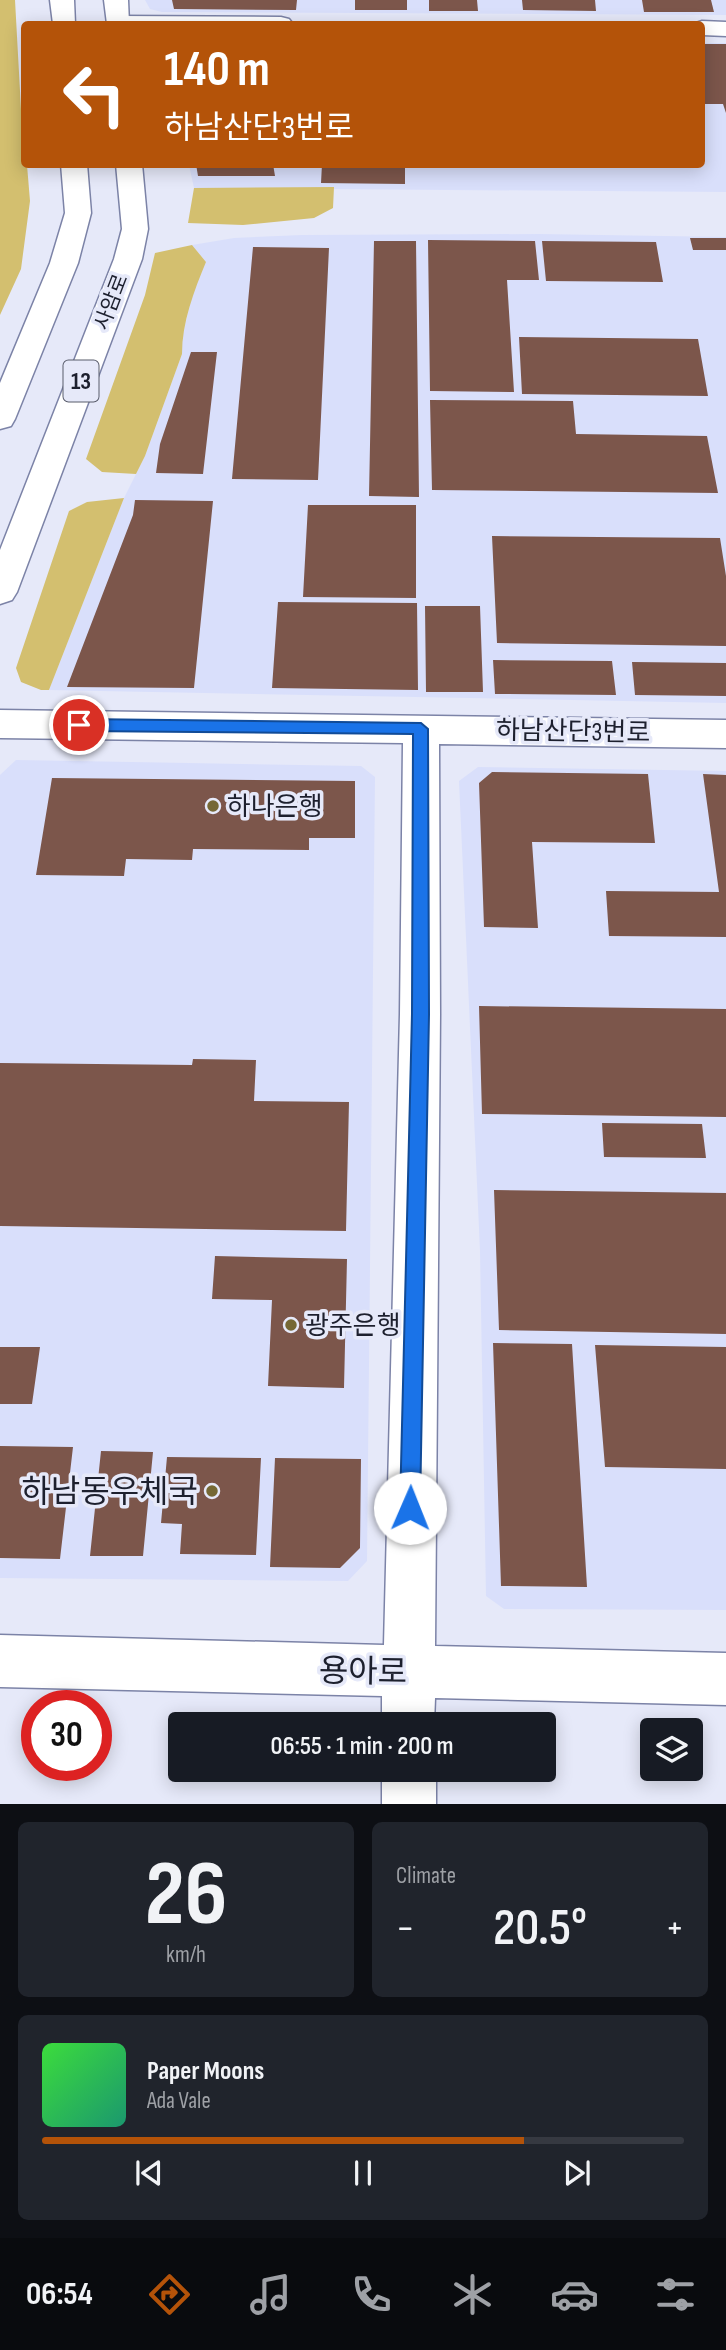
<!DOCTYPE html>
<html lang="en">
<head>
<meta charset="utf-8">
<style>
  body { margin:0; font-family:"Sofia Sans Condensed","Noto Sans KR",sans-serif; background:#20242c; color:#f1f3f6; height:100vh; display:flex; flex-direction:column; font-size:26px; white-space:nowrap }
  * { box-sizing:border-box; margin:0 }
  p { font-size:23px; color:#9ea1a6 }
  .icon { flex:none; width:38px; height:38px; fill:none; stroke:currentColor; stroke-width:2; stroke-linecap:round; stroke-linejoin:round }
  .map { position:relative; height:1804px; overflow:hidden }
  .panel { display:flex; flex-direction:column; gap:18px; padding:18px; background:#0d0f14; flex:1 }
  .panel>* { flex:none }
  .hud { position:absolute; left:21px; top:21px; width:684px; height:147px; border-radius:7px; box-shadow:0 4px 18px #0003; background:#b45309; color:#fff; overflow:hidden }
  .tools { position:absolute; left:640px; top:1718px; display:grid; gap:14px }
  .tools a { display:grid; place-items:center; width:63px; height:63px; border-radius:7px; background:#171b24; box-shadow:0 4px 18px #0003; font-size:35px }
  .speed { position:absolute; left:21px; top:1690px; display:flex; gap:14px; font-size:35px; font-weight:700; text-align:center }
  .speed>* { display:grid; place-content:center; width:91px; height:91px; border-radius:50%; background:#171b24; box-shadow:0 4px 18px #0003; line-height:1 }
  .speed .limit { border:10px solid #d22; background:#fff; color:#111 }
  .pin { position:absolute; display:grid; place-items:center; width:60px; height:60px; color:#fff; margin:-30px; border:4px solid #fff; border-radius:50%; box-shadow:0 2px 7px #0007 }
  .me { position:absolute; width:77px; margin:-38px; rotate:1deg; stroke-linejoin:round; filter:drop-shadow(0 0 5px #0008) }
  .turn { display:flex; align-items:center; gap:24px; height:147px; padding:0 28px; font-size:32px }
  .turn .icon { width:91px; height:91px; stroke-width:2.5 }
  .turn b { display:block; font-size:49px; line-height:60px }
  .big { font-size:52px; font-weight:600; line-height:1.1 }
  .panel .widget { flex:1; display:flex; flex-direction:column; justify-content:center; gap:10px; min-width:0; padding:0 24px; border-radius:10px; background:#20242c }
  .panel .dial { align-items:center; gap:0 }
  .dial b { font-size:91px; line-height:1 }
  .song { display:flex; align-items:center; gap:21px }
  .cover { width:84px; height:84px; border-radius:10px; background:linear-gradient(135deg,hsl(120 70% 55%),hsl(160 70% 35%)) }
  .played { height:7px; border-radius:4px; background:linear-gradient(90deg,#b45309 75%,#363941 75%) }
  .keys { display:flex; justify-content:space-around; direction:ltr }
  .heat { display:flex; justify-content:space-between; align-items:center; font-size:38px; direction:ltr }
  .panel .tiles { flex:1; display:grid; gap:18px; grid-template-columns:1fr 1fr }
  .widget:last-child { grid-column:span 2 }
  .trip { position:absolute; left:168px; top:1712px; width:388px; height:70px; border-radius:7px; background:#171b24; box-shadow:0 4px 18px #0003; font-weight:600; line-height:70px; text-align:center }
  .tab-bar { display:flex; height:112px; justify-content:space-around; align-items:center; background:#090b0e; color:#9ea1a6 }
  .tab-bar .icon { width:49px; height:49px }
  .tab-bar .selected { color:#b45309 }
  .tab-bar b { font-size:32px; color:#f1f3f6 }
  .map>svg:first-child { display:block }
  .built { fill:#d9dffb }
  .green { fill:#d3bf6f }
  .building { fill:#7c564b }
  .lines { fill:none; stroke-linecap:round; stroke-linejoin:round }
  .minor-casing { stroke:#7c83a7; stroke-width:3 }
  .major-casing { stroke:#7c83a7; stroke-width:3 }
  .minor { fill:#fff; fill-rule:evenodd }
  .major { fill:#fff; fill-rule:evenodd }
  .route { fill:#1a73e8; stroke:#114b97; stroke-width:2 }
  .poi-dot { fill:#756835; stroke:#e6e9f9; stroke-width:2.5 }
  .labels { text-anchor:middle; stroke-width:7; stroke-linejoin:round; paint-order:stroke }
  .far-street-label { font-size:21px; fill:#1d202e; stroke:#e6e9f9 }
  .shield { fill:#e6e9f9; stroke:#595c6b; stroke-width:2 }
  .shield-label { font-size:24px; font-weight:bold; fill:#1d202e }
  .street-label { font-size:26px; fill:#1d202e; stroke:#e6e9f9 }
  .poi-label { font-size:26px; fill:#1d202e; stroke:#e6e9f9; text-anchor:start }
  .near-poi-label { font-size:32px; fill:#1d202e; stroke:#e6e9f9; text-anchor:end }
  .near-street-label { font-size:32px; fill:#1d202e; stroke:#e6e9f9 }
</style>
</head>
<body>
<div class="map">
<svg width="726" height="1804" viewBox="0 0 726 1804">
  <rect width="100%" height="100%" fill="#e6e9f9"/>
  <!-- built -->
  <path class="built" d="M145,0H726V15L162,12L150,9Z
    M702,43H726V192L194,188L189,165L702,164Z
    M539,234L726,237V703L49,690L124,498L145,456L182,354V339L192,295L206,262L192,245L234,238L302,235Z
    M16,760L361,766L375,777L367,1561L348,1581L0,1578V775Z
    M478,767L726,771V1610L504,1609L486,1596L480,1251L459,781Z"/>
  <!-- green -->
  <path class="green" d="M0,0H15L24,164L27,165L30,201L21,269L0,315Z
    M334,187L333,208L314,218L243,225L188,223L194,188Z
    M192,245L206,262C194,291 182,322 182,354L145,456L136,474L102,472L86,459L145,295L155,253Z
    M124,498L49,690H41L21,682L16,668L69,511L87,502Z"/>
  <!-- building -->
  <path class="building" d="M172,0H297L296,10L174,9Z
    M355,0H407V10H355Z
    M429,0H477L478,11H429Z
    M522,0H595L596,11L523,10Z
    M642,0H711L714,12H644Z
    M702,44H726V113L723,104H702Z
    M196,164H273L275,176H198Z
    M322,164H405V184L321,183Z
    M690,238H726V250H693Z
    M428,240L535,241L539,280H507L514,392L430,391Z
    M374,241H416L419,497L369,496Z
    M542,241L656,242L663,282L546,281Z
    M253,247L329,248L318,480L232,479Z
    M519,337L698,339L708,396L522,394Z
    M191,352H217L203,474L156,473L160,444Z
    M430,400L573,401L576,434L707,436L718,493L432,490Z
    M135,500L213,501L194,688L67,687L133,515Z
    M308,505H416V598L303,597Z
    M492,536L720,538L726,576V646L497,643Z
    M278,602L417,603L418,690L272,688Z
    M425,606H480L483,692H426Z
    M493,660L612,661L616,695L495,694Z
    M632,662L726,663V696L635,695Z
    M492,772L648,774L655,843L532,842L538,928L484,927L479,783Z
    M703,774L726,775V937L609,936L606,891L719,892Z
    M52,778L355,781V838H309V850L193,849L192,860L126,859L124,876L36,875Z
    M479,1006L726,1009V1117L482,1114Z
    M193,1059L256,1060L254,1101L349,1102L346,1231L0,1226V1063L192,1065Z
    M602,1123L702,1124L706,1158L604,1157Z
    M494,1190L726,1193V1334L499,1330Z
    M215,1256L347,1259L344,1388L268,1386L272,1300L212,1299Z
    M493,1343L572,1344L587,1587L501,1586Z
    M595,1345L726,1347V1469L605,1467Z
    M0,1347H40L32,1404H0Z
    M0,1446L73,1447L60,1559L0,1558Z
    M101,1451L153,1452L143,1556H90Z
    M167,1457L261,1458L256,1555L180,1554L182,1524L161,1523Z
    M275,1458L361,1459L360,1548L340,1568L270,1567Z"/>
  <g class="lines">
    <defs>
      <path id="minor" d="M118,16L281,17L289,19L293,24H107L110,18Z
        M702,21L726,22V36L702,35V24H693Z
        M0,710L726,720V748L439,744L440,1014L435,1646L726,1653V1705L435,1698L434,1724H382V1696L0,1687V1635L384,1645L400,1014L403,743L0,738Z
        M382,1769H436V1804H382Z"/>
      <path id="major" d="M50,0H74L75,24H53Z
        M104,0H128L129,24H107Z
        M61,164H87L91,213L78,263L15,419L11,426L0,429V383L50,263L65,213Z
        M116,164H142L148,229L142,259L17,592L12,600L0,604V550L114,259L122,229Z"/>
    </defs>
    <!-- minor casing -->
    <use href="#minor" class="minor-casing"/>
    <!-- major casing -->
    <use href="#major" class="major-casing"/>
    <!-- minor -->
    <use href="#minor" class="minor"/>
    <!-- major -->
    <use href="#major" class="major"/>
  </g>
  <!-- route -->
  <path class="route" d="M79,719L421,723L428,729L429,1014L420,1508L417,1515L410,1518L403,1515L400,1508L412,1014L413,734L79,731L72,725Z"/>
  <!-- markers -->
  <g class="poi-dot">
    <circle cx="213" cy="806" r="7"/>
    <circle cx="291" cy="1325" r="7"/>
    <circle cx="212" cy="1491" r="7"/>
  </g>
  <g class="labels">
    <!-- far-street labels -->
    <g class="far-street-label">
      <text transform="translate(111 302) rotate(-69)" y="7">사암로</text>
    </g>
    <!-- shield labels -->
    <rect class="shield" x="63.5" y="360.5" width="35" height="41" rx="5"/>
    <g class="shield-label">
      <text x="81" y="389">13</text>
    </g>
    <!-- street labels -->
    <g class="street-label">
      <text transform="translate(573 731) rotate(1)" y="9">하남산단3번로</text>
    </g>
    <!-- poi labels -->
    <g class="poi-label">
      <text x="227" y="815">하나은행</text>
      <text x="305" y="1334">광주은행</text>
    </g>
    <!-- near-poi labels -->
    <g class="near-poi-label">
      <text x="198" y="1502">하남동우체국</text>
    </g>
    <!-- near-street labels -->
    <g class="near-street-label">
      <text transform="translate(363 1671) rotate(1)" y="11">용아로</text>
    </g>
  </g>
</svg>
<div class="tools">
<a><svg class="icon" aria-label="layers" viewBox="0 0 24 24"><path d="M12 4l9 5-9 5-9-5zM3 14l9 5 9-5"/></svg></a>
</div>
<div class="speed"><div class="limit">30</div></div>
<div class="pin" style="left:79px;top:725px;background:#d93025"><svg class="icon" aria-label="arrive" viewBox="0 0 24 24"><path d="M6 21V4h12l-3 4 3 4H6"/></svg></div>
<svg class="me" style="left:410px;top:1508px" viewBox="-20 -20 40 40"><circle r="19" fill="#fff"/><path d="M0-13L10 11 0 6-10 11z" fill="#1a73e8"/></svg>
<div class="trip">06:55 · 1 min · 200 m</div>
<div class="hud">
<div class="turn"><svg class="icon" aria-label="left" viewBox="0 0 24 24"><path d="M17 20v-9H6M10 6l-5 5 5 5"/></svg><div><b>140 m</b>하남산단3번로</div></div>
</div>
</div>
<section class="panel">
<div class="tiles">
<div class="widget dial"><b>26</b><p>km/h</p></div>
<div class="widget"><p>Climate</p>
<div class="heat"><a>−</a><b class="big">20.5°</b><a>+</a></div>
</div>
<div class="widget">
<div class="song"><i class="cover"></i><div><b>Paper Moons</b><p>Ada Vale</p></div></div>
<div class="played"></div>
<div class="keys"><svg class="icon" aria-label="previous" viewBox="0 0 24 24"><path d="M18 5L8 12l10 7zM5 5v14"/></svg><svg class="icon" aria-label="pause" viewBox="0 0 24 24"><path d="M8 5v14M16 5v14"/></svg><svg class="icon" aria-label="next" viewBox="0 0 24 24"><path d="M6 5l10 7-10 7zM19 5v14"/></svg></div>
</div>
</div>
</section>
<nav class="tab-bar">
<b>06:54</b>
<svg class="icon selected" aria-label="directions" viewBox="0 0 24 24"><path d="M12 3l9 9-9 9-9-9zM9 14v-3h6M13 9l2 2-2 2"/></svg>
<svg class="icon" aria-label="music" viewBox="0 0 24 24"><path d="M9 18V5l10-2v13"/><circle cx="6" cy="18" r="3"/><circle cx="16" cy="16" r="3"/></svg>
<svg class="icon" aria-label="phone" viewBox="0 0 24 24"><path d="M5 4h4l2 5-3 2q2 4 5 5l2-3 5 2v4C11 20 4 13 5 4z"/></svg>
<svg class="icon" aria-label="climate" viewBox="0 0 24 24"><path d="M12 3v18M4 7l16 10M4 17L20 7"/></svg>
<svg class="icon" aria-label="car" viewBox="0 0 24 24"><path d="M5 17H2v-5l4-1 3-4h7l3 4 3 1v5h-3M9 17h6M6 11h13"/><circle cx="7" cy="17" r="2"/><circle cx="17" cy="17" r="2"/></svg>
<svg class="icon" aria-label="filters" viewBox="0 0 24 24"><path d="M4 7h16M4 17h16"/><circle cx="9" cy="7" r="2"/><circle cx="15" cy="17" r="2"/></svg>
</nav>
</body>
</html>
